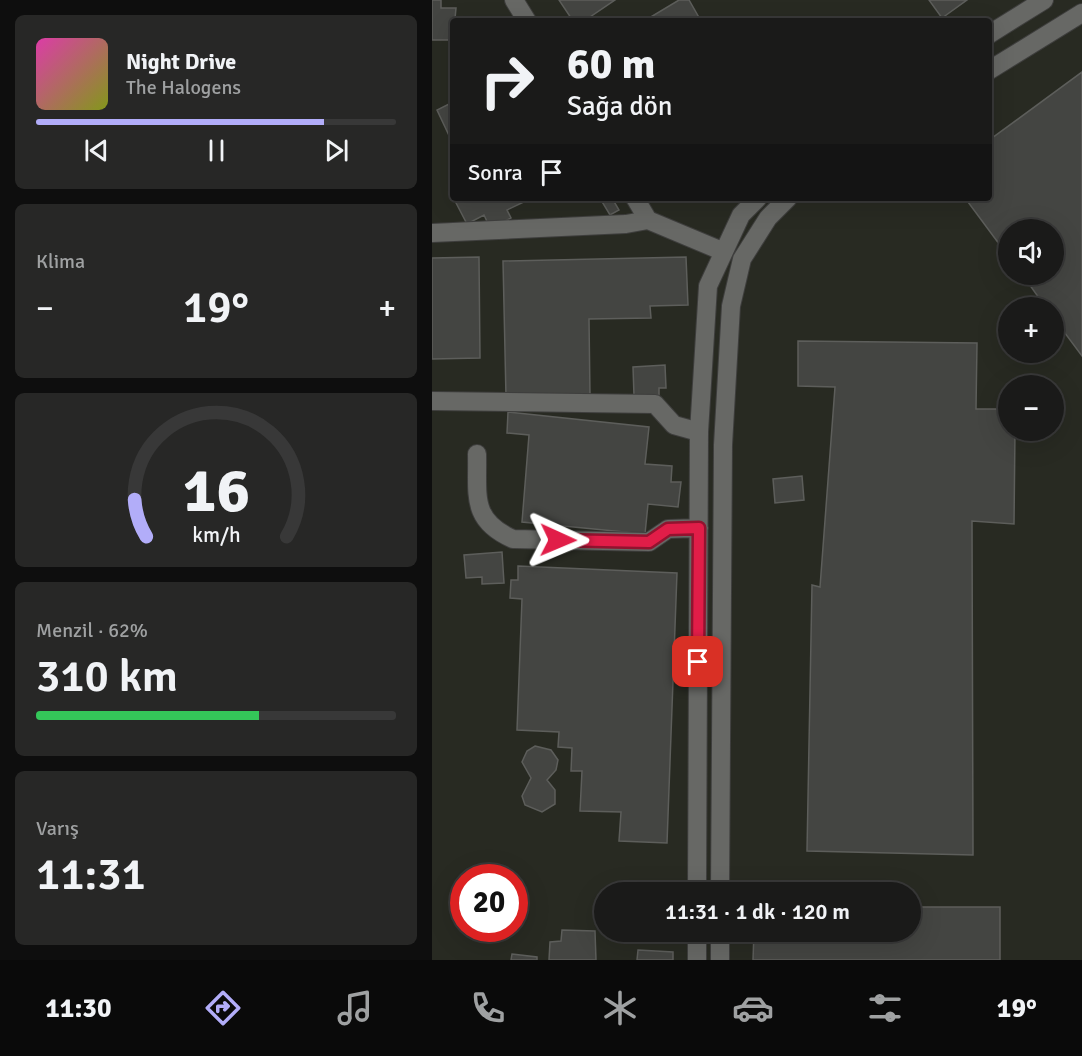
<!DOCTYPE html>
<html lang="tr">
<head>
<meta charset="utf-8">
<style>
  body { margin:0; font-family:Signika,sans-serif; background:#272726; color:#f1f3f6; height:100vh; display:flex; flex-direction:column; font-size:22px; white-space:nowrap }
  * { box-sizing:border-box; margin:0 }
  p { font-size:20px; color:#9fa1a2 }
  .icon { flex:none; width:33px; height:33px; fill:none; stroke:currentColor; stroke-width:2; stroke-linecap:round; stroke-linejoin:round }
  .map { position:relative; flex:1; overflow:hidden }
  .drawer { display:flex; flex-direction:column; gap:15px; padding:15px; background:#0e0e0e; width:432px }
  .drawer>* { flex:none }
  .guide { position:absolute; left:18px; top:18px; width:542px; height:183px; border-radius:6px; box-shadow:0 6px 24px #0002,0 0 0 2px #383838; background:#1a1a19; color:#f1f3f6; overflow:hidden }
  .fabs { position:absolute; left:566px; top:219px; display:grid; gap:12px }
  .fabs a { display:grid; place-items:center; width:66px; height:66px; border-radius:50%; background:#1a1a19; box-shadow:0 6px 24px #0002,0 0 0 2px #383838; font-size:30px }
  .speed { position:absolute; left:18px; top:864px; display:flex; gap:12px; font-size:30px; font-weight:700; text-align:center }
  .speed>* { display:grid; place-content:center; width:78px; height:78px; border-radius:50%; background:#1a1a19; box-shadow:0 6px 24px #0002,0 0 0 2px #383838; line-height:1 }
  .speed .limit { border:9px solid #d22; background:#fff; color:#111 }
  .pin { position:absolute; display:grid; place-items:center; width:51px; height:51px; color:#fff; margin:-26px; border-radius:12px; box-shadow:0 3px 9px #0006 }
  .me { position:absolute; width:66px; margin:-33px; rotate:91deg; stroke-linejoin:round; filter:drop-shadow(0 0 4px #0008) }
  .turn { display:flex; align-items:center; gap:21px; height:126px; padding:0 18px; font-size:27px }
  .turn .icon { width:78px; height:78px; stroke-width:2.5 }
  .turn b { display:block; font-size:42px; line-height:51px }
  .then { display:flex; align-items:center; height:57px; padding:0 18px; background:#0003; gap:12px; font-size:22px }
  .big { font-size:45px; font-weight:600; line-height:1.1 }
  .drawer .tile { flex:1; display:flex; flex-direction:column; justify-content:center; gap:9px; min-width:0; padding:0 21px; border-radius:9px; background:#272726 }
  .drawer .dial { align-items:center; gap:0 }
  .dial svg { height:156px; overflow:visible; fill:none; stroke:#383838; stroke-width:7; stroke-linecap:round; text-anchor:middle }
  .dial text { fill:#f1f3f6; stroke:none }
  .song { display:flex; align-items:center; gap:18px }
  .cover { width:72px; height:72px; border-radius:9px; background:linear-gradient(135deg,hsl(320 70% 55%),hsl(70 70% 35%)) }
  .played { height:6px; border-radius:3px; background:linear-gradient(90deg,#b2adf9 80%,#383838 80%) }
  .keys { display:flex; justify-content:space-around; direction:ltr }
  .heat { display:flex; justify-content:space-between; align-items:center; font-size:33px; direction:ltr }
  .charge { height:9px; border-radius:4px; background:linear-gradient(90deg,#34c759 62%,#383838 0) }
  .trip { position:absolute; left:162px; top:882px; width:327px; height:60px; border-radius:30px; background:#1a1a19; box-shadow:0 6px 24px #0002,0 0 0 2px #383838; font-weight:600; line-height:60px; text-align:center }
  .tabs { display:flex; height:96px; justify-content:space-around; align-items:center; background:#0a0a0a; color:#9fa1a2 }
  .tabs .icon { width:42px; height:42px }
  .tabs .on { color:#b2adf9 }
  .tabs b { font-size:27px; color:#f1f3f6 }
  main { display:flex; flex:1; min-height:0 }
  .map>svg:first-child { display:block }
  .built { fill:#282a22; fill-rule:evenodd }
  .building { fill:#444542; stroke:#5d5e5b; stroke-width:1.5 }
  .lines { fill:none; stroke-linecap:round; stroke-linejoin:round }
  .minor-casing { stroke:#3e3e3d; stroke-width:20 }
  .minor { stroke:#676865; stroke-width:18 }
  .route-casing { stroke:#92132f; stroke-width:15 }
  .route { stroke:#e11d48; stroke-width:10 }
</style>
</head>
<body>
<main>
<section class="drawer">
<div class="tile">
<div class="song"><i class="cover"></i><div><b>Night Drive</b><p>The Halogens</p></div></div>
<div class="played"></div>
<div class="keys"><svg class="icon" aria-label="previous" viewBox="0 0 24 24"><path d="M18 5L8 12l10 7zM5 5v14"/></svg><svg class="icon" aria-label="pause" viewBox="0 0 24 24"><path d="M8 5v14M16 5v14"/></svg><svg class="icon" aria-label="next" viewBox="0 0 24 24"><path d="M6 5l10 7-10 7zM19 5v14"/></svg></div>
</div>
<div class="tile"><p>Klima</p>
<div class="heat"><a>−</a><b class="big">19°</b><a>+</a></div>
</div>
<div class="tile dial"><svg viewBox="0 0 100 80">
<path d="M14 69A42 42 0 1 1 86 69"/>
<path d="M14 69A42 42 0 0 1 8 50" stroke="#b2adf9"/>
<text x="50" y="56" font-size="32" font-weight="700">16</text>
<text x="50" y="72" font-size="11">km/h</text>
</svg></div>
<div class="tile"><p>Menzil · 62%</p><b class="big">310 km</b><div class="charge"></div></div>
<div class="tile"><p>Varış</p><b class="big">11:31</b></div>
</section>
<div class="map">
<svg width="650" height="960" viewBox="0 0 650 960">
  <rect width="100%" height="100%" fill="#222321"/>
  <!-- built -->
  <path class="built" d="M0,0H650V960H0ZM21,21H556V198H21ZM576,230H621V274H576ZM576,308H621V352H576ZM576,386H621V430H576ZM32,878H82V928H32ZM172,892H478V932H172Z"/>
  <!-- building -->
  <path class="building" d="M0,0H9V8H24L21,40H0Z
    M127,0H183L152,21H141Z
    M247,0H257L269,21H212Z
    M497,0H535L510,18Z
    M650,72V356L621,317V308H614L590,274H621V230H576V256L533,198H556V141Z
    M21,102V144L5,110Z
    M100,198L75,210L79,218L58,228L52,215L35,224L22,199Z
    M172,198H180L187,210L178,215L169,200Z
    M47,257L48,358L0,359V258Z
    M254,257L256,305L218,306L219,318L157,319L158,395L74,397L71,261Z
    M366,341L545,343L544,409H576V430H583L582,524L540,521L541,855L375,851L380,585L388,587L403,387L366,386Z
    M233,365L234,388H227V395L202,396L201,367Z
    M76,412L217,427L213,464L240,466L239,482H249L246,507L216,504L213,534L90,522L97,435L75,433Z
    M370,476L372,500L343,503L341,479Z
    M70,552L72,583L50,584V577L34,578L32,555Z
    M86,566L245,573L235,843L187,841L189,812L148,811L150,771H139L140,748L126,747L127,732L85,730L90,599L78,598L79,580H86Z
    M103,746L119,750L126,760L124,770L115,780L123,790V804L110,812L93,805L90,796L99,778L90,762L95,751Z
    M478,907H568V960H321L322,932H478Z
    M130,930L163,931L164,960H117L118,942L129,941Z
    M206,950L241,952V960H205Z
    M80,954L105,957V960H79Z"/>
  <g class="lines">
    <defs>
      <path id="minor" d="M82,0L95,21
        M556,35L612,0
        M556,71L650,13
        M203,198L216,220L290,251
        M0,233L194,224L216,220
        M0,401L223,404L242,425L267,432
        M45,454C46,495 38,520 81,539L217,542L236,529L267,528
        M265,892L267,432L276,286L309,215L326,198
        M288,892L291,445L299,306L310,259L336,218L356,198
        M265,960V932
        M288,960V932"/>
    </defs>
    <!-- minor casing -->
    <use href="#minor" class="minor-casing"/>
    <!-- minor -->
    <use href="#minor" class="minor"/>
  </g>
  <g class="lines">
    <defs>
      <path id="route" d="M126,540L217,542L236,529L267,528L266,662"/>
    </defs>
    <!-- route casing -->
    <use href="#route" class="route-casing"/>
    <!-- route -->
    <use href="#route" class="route"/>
  </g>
</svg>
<div class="fabs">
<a><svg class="icon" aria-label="sound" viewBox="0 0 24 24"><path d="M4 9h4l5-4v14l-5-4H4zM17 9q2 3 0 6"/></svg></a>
<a>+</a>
<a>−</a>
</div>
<div class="speed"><div class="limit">20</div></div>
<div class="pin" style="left:266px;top:662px;background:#d93025"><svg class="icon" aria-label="arrive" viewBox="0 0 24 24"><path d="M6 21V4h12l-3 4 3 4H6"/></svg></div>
<svg class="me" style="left:126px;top:540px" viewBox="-20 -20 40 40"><path d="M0-17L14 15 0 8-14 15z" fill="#e11d48" stroke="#fff" stroke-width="4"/></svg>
<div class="trip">11:31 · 1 dk · 120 m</div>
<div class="guide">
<div class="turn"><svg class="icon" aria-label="right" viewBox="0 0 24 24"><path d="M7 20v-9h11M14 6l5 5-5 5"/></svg><div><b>60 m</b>Sağa dön</div></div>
<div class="then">Sonra<svg class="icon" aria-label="arrive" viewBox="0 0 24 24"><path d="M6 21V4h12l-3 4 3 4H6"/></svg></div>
</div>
</div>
</main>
<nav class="tabs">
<b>11:30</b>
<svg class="icon on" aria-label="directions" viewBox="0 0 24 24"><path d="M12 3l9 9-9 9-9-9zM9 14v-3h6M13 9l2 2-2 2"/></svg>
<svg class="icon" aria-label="music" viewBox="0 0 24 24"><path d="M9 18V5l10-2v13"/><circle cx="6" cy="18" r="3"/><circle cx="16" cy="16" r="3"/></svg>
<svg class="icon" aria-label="phone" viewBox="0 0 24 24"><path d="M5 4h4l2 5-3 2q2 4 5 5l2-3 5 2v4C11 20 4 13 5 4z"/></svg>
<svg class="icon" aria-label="climate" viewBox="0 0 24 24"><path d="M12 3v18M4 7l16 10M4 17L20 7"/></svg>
<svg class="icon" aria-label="car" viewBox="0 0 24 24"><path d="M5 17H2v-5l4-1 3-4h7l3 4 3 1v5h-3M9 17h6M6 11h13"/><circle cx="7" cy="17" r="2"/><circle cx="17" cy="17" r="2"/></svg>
<svg class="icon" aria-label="filters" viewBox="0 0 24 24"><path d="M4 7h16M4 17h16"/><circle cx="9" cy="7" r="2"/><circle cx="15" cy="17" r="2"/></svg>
<b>19°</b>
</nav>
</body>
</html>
